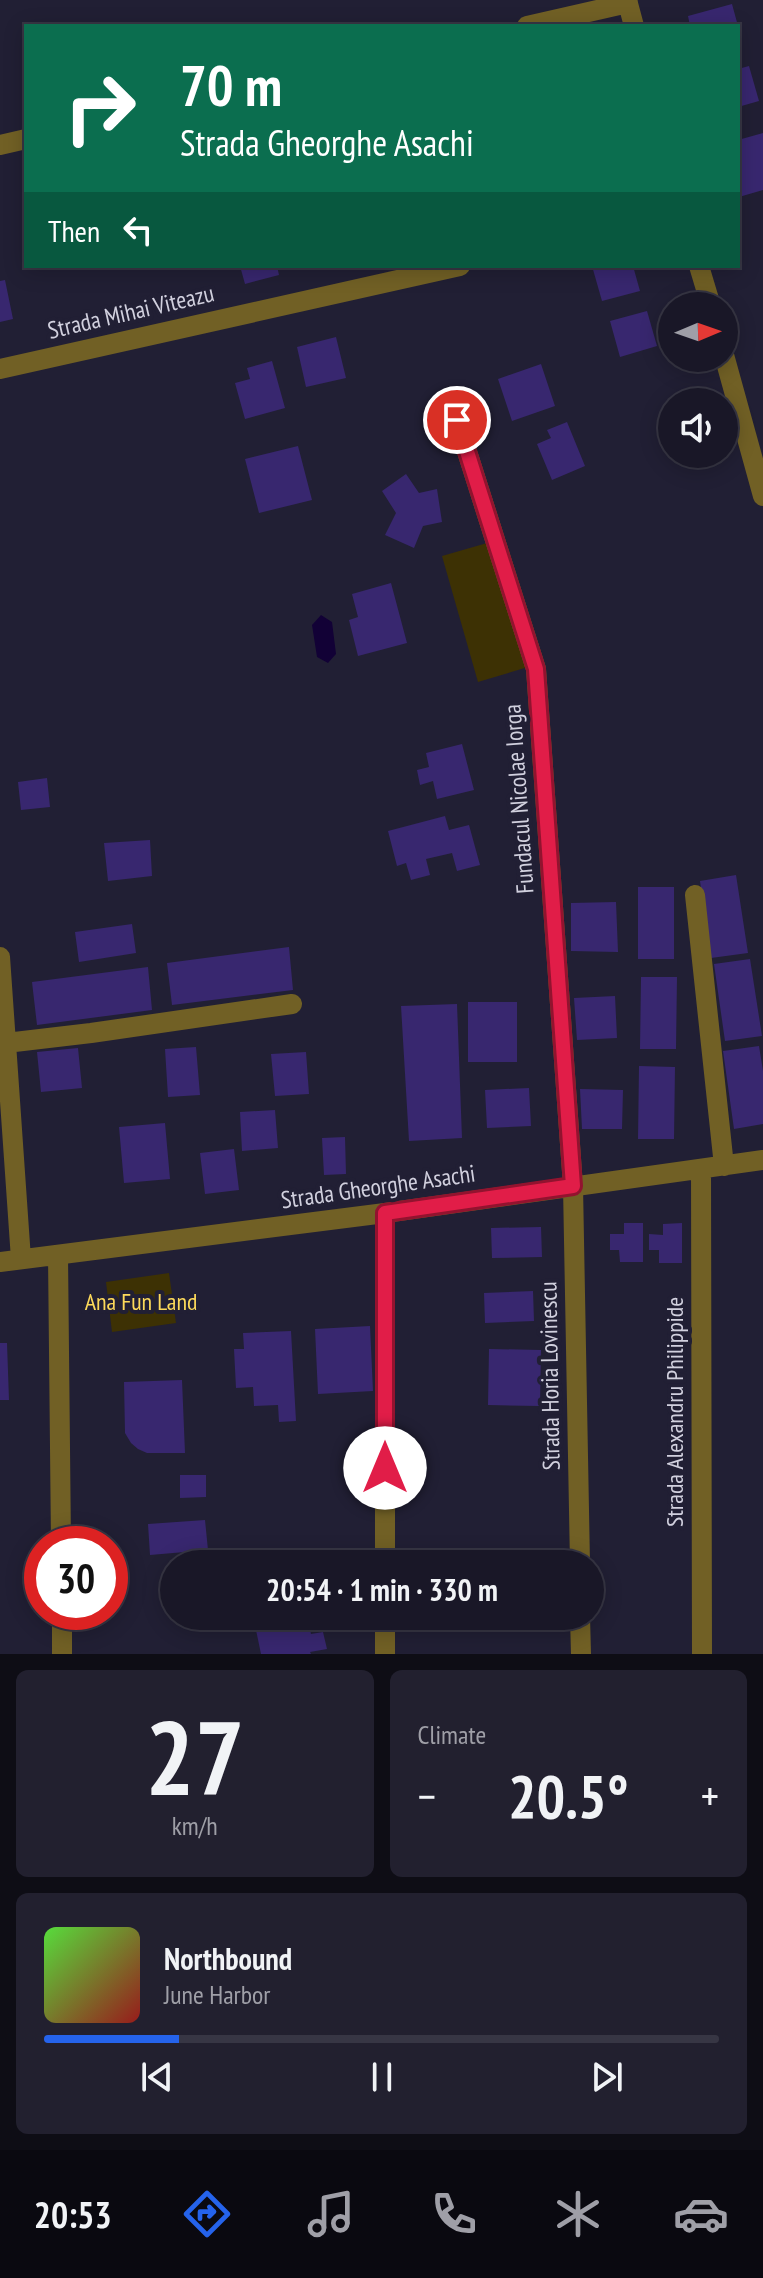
<!DOCTYPE html>
<html lang="en">
<head>
<meta charset="utf-8">
<style>
  body { margin:0; font-family:"PT Sans Narrow",sans-serif; background:#22202f; color:#f1f3f6; height:100vh; display:flex; flex-direction:column; font-size:30px; white-space:nowrap }
  * { box-sizing:border-box; margin:0 }
  p { font-size:26px; color:#9f9fa7 }
  .icon { flex:none; width:44px; height:44px; fill:none; stroke:currentColor; stroke-width:2; stroke-linecap:round; stroke-linejoin:round }
  .map { position:relative; height:1654px; overflow:hidden }
  .sheet { display:flex; flex-direction:column; gap:16px; padding:16px; background:#0e0d15; flex:1 }
  .sheet>* { flex:none }
  .banner { position:absolute; left:24px; top:24px; width:716px; height:244px; border-radius:0px; box-shadow:0 4px 20px #0003,0 0 0 2px #373644; background:#0b6e4f; color:#fff; overflow:hidden }
  .needle { width:52px; rotate:88deg }
  .buttons { position:absolute; left:658px; top:292px; display:grid; gap:16px }
  .buttons a { display:grid; place-items:center; width:80px; height:80px; border-radius:50%; background:#191727; box-shadow:0 4px 20px #0003,0 0 0 2px #373644; font-size:40px }
  .speed { position:absolute; left:24px; top:1526px; display:flex; gap:16px; font-size:40px; font-weight:700; text-align:center }
  .speed>* { display:grid; place-content:center; width:104px; height:104px; border-radius:50%; background:#191727; box-shadow:0 4px 20px #0003,0 0 0 2px #373644; line-height:1 }
  .speed .limit { border:12px solid #d22; background:#fff; color:#111 }
  .pin { position:absolute; display:grid; place-items:center; width:68px; height:68px; color:#fff; margin:-34px; border:4px solid #fff; border-radius:50%; box-shadow:0 2px 8px #0007 }
  .me { position:absolute; width:88px; margin:-44px; rotate:0deg; stroke-linejoin:round; filter:drop-shadow(0 0 6px #0008) }
  .turn { display:flex; align-items:center; gap:28px; height:168px; padding:0 24px; font-size:36px }
  .turn .icon { width:104px; height:104px; stroke-width:2.5 }
  .turn b { display:block; font-size:56px; line-height:68px }
  .then { display:flex; align-items:center; height:76px; padding:0 24px; background:#0003; gap:16px; font-size:30px }
  .big { font-size:60px; font-weight:800; line-height:1.1 }
  .sheet .card { flex:1; display:flex; flex-direction:column; justify-content:center; gap:12px; min-width:0; padding:0 28px; border-radius:12px; background:#22202f }
  .sheet .dial { align-items:center; gap:0 }
  .dial b { font-size:104px; line-height:1 }
  .song { display:flex; align-items:center; gap:24px }
  .cover { width:96px; height:96px; border-radius:12px; background:linear-gradient(135deg,hsl(110 70% 55%),hsl(0 70% 35%)) }
  .played { height:8px; border-radius:4px; background:linear-gradient(90deg,#2563eb 20%,#373644 20%) }
  .keys { display:flex; justify-content:space-around; direction:ltr }
  .heat { display:flex; justify-content:space-between; align-items:center; font-size:44px; direction:ltr }
  .sheet .tiles { flex:1; display:grid; gap:16px; grid-template-columns:1fr 1fr }
  .card:last-child { grid-column:span 2 }
  .trip { position:absolute; left:160px; top:1550px; width:444px; height:80px; border-radius:40px; background:#191727; box-shadow:0 4px 20px #0003,0 0 0 2px #373644; font-weight:800; line-height:80px; text-align:center }
  .tab-bar { display:flex; height:128px; justify-content:space-around; align-items:center; background:#0a0910; color:#9f9fa7 }
  .tab-bar .icon { width:56px; height:56px }
  .tab-bar .selected { color:#2563eb }
  .tab-bar b { font-size:36px; color:#f1f3f6 }
  .map>svg:first-child { display:block }
  .green { fill:#3d3104 }
  .water { fill:#120136 }
  .building { fill:#38276f }
  .lines { fill:none; stroke-linecap:round; stroke-linejoin:round }
  .minor { stroke:#716025; stroke-width:20 }
  .route-casing { stroke:#92132f; stroke-width:20 }
  .route { stroke:#e11d48; stroke-width:14 }
  .labels { text-anchor:middle; stroke-width:8; stroke-linejoin:round; paint-order:stroke }
  .street-label { font-size:24px; fill:#d1d0de; stroke:#211f34 }
  .park-label { font-size:24px; fill:#fdda5a; stroke:#211f34 }
</style>
</head>
<body>
<div class="map">
<svg width="763" height="1654" viewBox="0 0 763 1654">
  <rect width="100%" height="100%" fill="#211f34"/>
  <!-- green -->
  <path class="green" d="M501,539L538,664L478,682L442,556Z
    M169,1273L176,1323L112,1332L106,1282Z"/>
  <!-- water -->
  <path class="water" d="M321,615L332,622L336,654L328,663L317,657L312,625Z"/>
  <!-- building -->
  <path class="building" d="M732,4L738,26H690L688,16Z
    M749,66L759,101L738,107V69Z
    M763,133V190L739,197L738,140Z
    M240,266H277L279,275L245,284Z
    M592,266H633L640,291L602,301Z
    M5,280L13,319L0,322V281Z
    M647,311L657,346L620,357L610,321Z
    M336,337L346,378L306,387L297,347Z
    M272,361L285,408L245,419L235,383L250,379L247,368Z
    M541,364L555,406L512,421L498,379Z
    M567,422L585,466L552,480L537,444L551,438L547,430Z
    M298,446L312,500L259,513L245,459Z
    M406,474L419,493L437,489L442,522L423,526L414,548L385,535L396,513L382,491Z
    M391,583L407,643L358,656L349,620L358,617L352,594Z
    M462,744L474,790L437,799L433,781L420,785L417,770L429,767L426,753Z
    M47,778L50,807L21,810L18,782Z
    M445,816L449,830L469,825L480,865L457,871L452,853L426,859L430,875L411,880L406,863L397,866L388,831Z
    M150,840L152,876L108,881L104,843Z
    M736,875L748,953L711,958L700,881Z
    M638,887H674V959H638Z
    M616,902L618,952L571,951V903Z
    M132,924L136,953L79,962L75,932Z
    M289,947L293,990L172,1005L167,963Z
    M750,959L762,1036L725,1041L714,964Z
    M148,967L152,1010L37,1025L32,982Z
    M641,977H677L676,1049H640Z
    M615,996L617,1038L577,1040L574,998Z
    M468,1002H517V1062H468Z
    M457,1004L462,1138L409,1141L401,1006Z
    M759,1046L763,1071V1124L734,1129L723,1051Z
    M196,1047L200,1095L168,1097L165,1049Z
    M78,1048L82,1088L41,1092L37,1052Z
    M306,1052L309,1094L275,1096L271,1054Z
    M639,1066L675,1067L674,1139H638Z
    M529,1088L531,1126L487,1128L485,1090Z
    M580,1089L623,1090L622,1129H582Z
    M275,1110L278,1148L242,1151L240,1112Z
    M165,1123L170,1179L124,1183L119,1127Z
    M345,1137L346,1174L324,1175L322,1138Z
    M234,1149L239,1190L205,1194L200,1153Z
    M624,1223H643V1262H620L619,1250H610V1234H624Z
    M682,1223V1263H659V1250H649V1234L663,1235V1224Z
    M541,1227L542,1257L492,1258L491,1228Z
    M533,1291L534,1321L485,1323L484,1293Z
    M370,1326L373,1391L318,1394L315,1329Z
    M291,1331L296,1421L279,1422L278,1405L254,1406L253,1387L236,1388L234,1349H244L243,1333Z
    M0,1343H7L9,1400H0Z
    M489,1349L541,1350L540,1406L488,1405Z
    M182,1380L185,1453H147L138,1449L131,1443L125,1433L124,1382Z
    M180,1475H206V1497L180,1498Z
    M205,1520L208,1550L150,1555L148,1524Z
    M308,1620L311,1634L323,1632L327,1649L310,1652L311,1654H261L256,1630Z"/>
  <g class="lines">
    <!-- minor -->
    <path class="minor" d="M627,0L634,26
      M527,26L628,3
      M0,145L26,139
      M699,266L711,306
      M724,355L763,496
      M0,369L460,266
      M457,420L536,669L573,1186L580,1564
      M695,895L724,1166
      M0,957L21,1259
      M6,1043L91,1033L292,1004
      M701,1169L702,1654
      M385,1213V1564
      M58,1255L61,1544
      M0,1262L385,1213L763,1160
      M62,1612V1654
      M385,1616V1654
      M580,1616L581,1654"/>
  </g>
  <g class="lines">
    <defs>
      <path id="route" d="M385,1468V1213L573,1186L536,669L457,420"/>
    </defs>
    <!-- route casing -->
    <use href="#route" class="route-casing"/>
    <!-- route -->
    <use href="#route" class="route"/>
  </g>
  <g class="labels">
    <!-- street labels -->
    <g class="street-label">
      <text transform="translate(131 312) rotate(-13)" y="8">Strada Mihai Viteazu</text>
      <text transform="translate(519 799) rotate(-94)" y="8">Fundacul Nicolae Iorga</text>
      <text transform="translate(378 1187) rotate(-8)" y="8">Strada Gheorghe Asachi</text>
      <text transform="translate(550 1376) rotate(-91)" y="8">Strada Horia Lovinescu</text>
      <text transform="translate(675 1412) rotate(-90)" y="8">Strada Alexandru Philippide</text>
    </g>
    <!-- park labels -->
    <g class="park-label">
      <text x="141" y="1310">Ana Fun Land</text>
    </g>
  </g>
</svg>
<div class="buttons">
<a><svg class="needle" viewBox="-14 -14 28 28"><path d="M0-13l5 13h-10z" fill="#e53935"/><path d="M0 13l5-13h-10z" fill="#9f9fa7"/></svg></a>
<a><svg class="icon" aria-label="sound" viewBox="0 0 24 24"><path d="M4 9h4l5-4v14l-5-4H4zM17 9q2 3 0 6"/></svg></a>
</div>
<div class="speed"><div class="limit">30</div></div>
<div class="pin" style="left:457px;top:420px;background:#d93025"><svg class="icon" aria-label="arrive" viewBox="0 0 24 24"><path d="M6 21V4h12l-3 4 3 4H6"/></svg></div>
<svg class="me" style="left:385px;top:1468px" viewBox="-20 -20 40 40"><circle r="19" fill="#fff"/><path d="M0-13L10 11 0 6-10 11z" fill="#e11d48"/></svg>
<div class="trip">20:54 · 1 min · 330 m</div>
<div class="banner">
<div class="turn"><svg class="icon" aria-label="right" viewBox="0 0 24 24"><path d="M7 20v-9h11M14 6l5 5-5 5"/></svg><div><b>70 m</b>Strada Gheorghe Asachi</div></div>
<div class="then">Then<svg class="icon" aria-label="left" viewBox="0 0 24 24"><path d="M17 20v-9H6M10 6l-5 5 5 5"/></svg></div>
</div>
</div>
<section class="sheet">
<div class="tiles">
<div class="card dial"><b>27</b><p>km/h</p></div>
<div class="card"><p>Climate</p>
<div class="heat"><a>−</a><b class="big">20.5°</b><a>+</a></div>
</div>
<div class="card">
<div class="song"><i class="cover"></i><div><b>Northbound</b><p>June Harbor</p></div></div>
<div class="played"></div>
<div class="keys"><svg class="icon" aria-label="previous" viewBox="0 0 24 24"><path d="M18 5L8 12l10 7zM5 5v14"/></svg><svg class="icon" aria-label="pause" viewBox="0 0 24 24"><path d="M8 5v14M16 5v14"/></svg><svg class="icon" aria-label="next" viewBox="0 0 24 24"><path d="M6 5l10 7-10 7zM19 5v14"/></svg></div>
</div>
</div>
</section>
<nav class="tab-bar">
<b>20:53</b>
<svg class="icon selected" aria-label="directions" viewBox="0 0 24 24"><path d="M12 3l9 9-9 9-9-9zM9 14v-3h6M13 9l2 2-2 2"/></svg>
<svg class="icon" aria-label="music" viewBox="0 0 24 24"><path d="M9 18V5l10-2v13"/><circle cx="6" cy="18" r="3"/><circle cx="16" cy="16" r="3"/></svg>
<svg class="icon" aria-label="phone" viewBox="0 0 24 24"><path d="M5 4h4l2 5-3 2q2 4 5 5l2-3 5 2v4C11 20 4 13 5 4z"/></svg>
<svg class="icon" aria-label="climate" viewBox="0 0 24 24"><path d="M12 3v18M4 7l16 10M4 17L20 7"/></svg>
<svg class="icon" aria-label="car" viewBox="0 0 24 24"><path d="M5 17H2v-5l4-1 3-4h7l3 4 3 1v5h-3M9 17h6M6 11h13"/><circle cx="7" cy="17" r="2"/><circle cx="17" cy="17" r="2"/></svg>
</nav>
</body>
</html>
